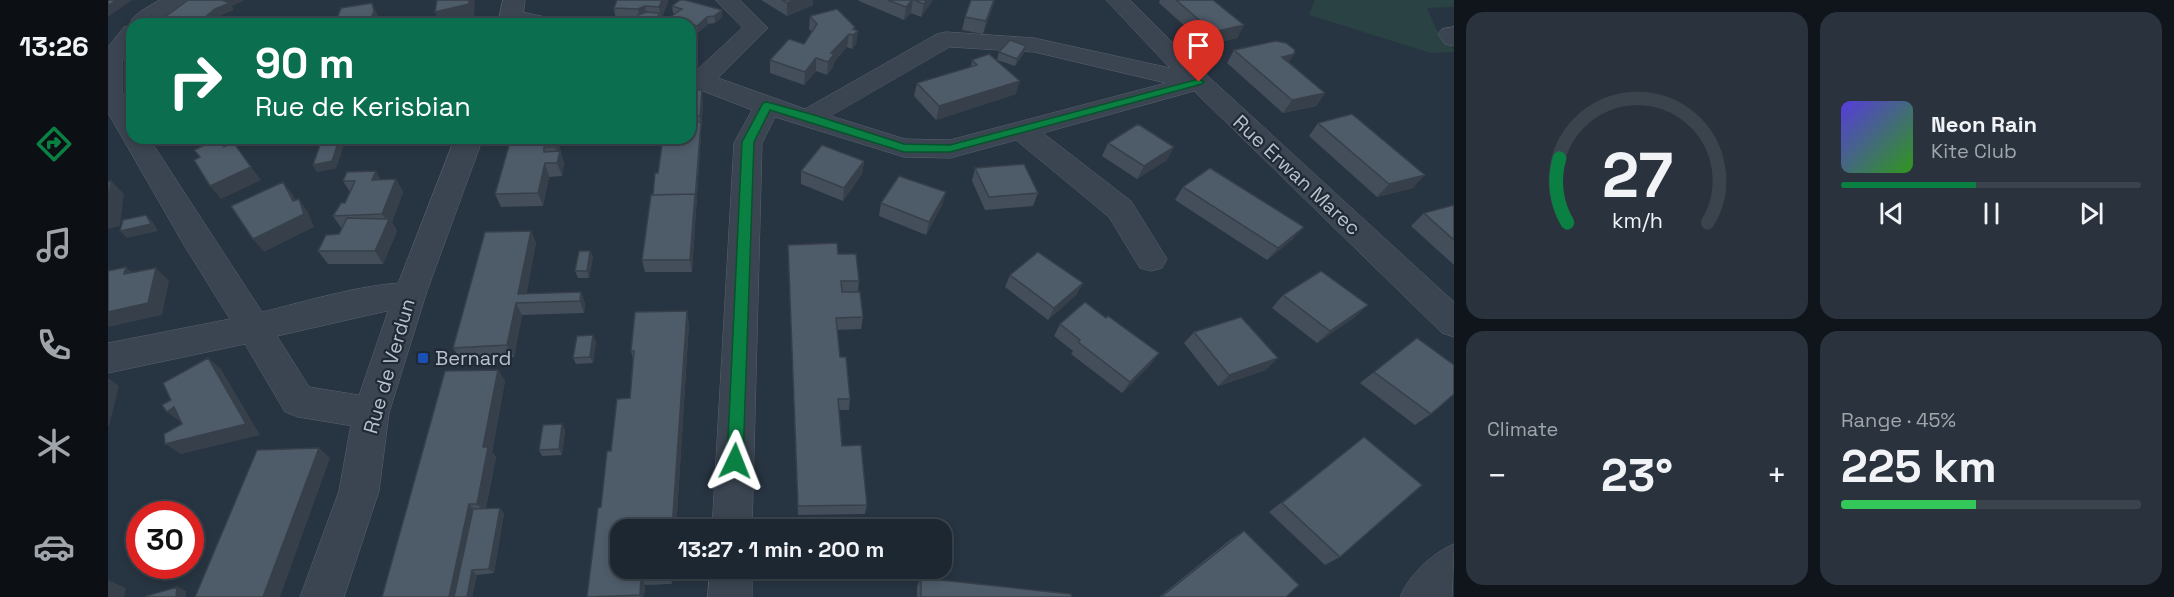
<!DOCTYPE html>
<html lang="en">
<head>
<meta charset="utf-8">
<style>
  body { margin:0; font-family:"Space Grotesk",sans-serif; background:#2a333d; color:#f1f3f6; height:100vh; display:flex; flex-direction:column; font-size:22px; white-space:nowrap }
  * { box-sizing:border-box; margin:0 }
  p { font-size:20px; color:#a0a5ab }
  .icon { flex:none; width:33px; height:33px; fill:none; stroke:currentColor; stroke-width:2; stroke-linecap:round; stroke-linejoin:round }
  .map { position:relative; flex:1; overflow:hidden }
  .details { display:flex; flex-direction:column; gap:12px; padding:12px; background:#10151b; width:720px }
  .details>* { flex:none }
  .guide { position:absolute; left:18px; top:18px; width:570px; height:126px; border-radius:18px; box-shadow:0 3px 9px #0003,0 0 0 2px #3b444d; background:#0b6e4f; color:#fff; overflow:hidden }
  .speed { position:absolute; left:18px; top:501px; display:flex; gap:12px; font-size:30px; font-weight:700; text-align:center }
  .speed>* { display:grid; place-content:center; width:78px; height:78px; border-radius:50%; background:#1d2731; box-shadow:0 3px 9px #0003,0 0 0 2px #3b444d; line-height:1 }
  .speed .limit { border:9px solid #d22; background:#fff; color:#111 }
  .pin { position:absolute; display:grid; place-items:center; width:51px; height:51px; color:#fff; margin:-62px -26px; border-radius:50% 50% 50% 0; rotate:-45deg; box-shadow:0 0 6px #0007 }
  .pin .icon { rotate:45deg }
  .me { position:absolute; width:66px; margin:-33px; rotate:2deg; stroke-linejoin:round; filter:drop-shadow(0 0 4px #0008) }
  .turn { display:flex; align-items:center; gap:21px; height:126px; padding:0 30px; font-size:27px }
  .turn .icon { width:78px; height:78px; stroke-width:2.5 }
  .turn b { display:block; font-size:42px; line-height:51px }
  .big { font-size:45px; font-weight:700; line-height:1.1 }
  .details .tile { flex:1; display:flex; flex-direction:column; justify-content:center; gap:9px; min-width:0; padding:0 21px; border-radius:18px; background:#2a333d }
  .details .dial { align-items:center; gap:0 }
  .dial svg { height:156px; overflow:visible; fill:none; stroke:#3b444d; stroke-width:7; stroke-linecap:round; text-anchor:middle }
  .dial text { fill:#f1f3f6; stroke:none }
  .song { display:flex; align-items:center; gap:18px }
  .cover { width:72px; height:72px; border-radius:9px; background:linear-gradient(135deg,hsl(250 70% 55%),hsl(110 70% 35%)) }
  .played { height:6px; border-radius:3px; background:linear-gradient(90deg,#0b8043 45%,#3b444d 45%) }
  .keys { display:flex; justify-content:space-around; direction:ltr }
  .heat { display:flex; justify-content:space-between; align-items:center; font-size:33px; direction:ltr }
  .charge { height:9px; border-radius:4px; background:linear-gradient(90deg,#34c759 45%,#3b444d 0) }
  .details .tiles { flex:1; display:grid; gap:12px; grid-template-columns:repeat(2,1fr) }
  .trip { position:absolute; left:502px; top:519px; width:342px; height:60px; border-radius:18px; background:#1d2731; box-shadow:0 3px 9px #0003,0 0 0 2px #3b444d; font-weight:700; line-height:60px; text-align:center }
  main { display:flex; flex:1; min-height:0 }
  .menu { display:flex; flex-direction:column; width:108px; justify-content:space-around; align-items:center; background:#0c1014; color:#a0a5ab }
  .menu .icon { width:42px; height:42px }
  .menu .active { color:#0b8043 }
  .menu b { font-size:27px; color:#f1f3f6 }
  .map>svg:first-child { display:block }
  .green { fill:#2a4243 }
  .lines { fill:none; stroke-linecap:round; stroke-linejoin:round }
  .minor-casing { stroke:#59636e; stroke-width:1 }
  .tertiary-casing { stroke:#59636e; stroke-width:1 }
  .minor { fill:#3b4551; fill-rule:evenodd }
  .tertiary { fill:#3b4551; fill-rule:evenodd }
  .wall { fill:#434e5a }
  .shaded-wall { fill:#37404a }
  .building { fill:#4e5b69; stroke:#37404a; stroke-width:1.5 }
  .route { fill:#0b8043; stroke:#07532c; stroke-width:1.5 }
  .transit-dot { fill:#1a4fb4; stroke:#202a36; stroke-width:2 }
  .labels { text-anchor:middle; stroke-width:4.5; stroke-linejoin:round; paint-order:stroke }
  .street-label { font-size:20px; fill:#b8c1cb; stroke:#202a36 }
  .poi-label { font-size:20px; fill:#b8c1cb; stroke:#202a36; text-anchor:start }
</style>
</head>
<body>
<main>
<nav class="menu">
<b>13:26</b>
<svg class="icon active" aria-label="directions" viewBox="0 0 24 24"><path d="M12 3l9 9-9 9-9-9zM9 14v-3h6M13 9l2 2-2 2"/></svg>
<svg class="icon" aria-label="music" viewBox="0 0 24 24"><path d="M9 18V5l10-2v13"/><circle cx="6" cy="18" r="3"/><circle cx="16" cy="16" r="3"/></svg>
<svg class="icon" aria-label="phone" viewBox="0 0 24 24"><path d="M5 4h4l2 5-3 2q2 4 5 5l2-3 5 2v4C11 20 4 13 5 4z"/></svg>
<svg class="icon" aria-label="climate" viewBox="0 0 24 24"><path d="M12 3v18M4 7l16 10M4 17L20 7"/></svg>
<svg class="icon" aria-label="car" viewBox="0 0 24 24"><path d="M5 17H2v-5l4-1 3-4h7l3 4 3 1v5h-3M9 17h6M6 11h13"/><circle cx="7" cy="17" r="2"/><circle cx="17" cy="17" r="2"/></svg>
</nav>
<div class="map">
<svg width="1346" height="597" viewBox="0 0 1346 597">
  <rect width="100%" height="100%" fill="#273441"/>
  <!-- green -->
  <path class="green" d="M1207,0H1346V7L1319,8L1328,29L1346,49V52L1323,53L1201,15Z"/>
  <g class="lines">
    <defs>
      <path id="minor" d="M52,0H79L76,5L46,24H24V49L14,61V92L24,109V138H41L154,312C189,304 284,275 314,285L318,294L314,303L169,336L201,387L263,397L276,401L281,413L276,425L263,429L190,417L177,412L137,344L0,373V343L122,319L76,245L0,113V47L16,27L21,26L24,19L33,11Z
        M608,0H632L660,28L610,78L697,109L829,34L838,32L926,38L1062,68L998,0H1022L1078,56L1346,302V337L1334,333L1086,91L935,133L1023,201L1059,259L1054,268L1043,271L1032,268L1001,217L908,140L842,158L796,157L667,117L654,143L644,530H604L626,143L644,110L582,86V69L588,71L634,28ZM842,47L926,52L1058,83L842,140L797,139L723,116Z
        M404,10L447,19L451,24L396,22L392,17L396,12Z
        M1346,27V46L1337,44L1330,34L1334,29Z
        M1346,544L1344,597H1292C1302,574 1323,554 1346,544Z
        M602,568H644V597H600Z"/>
      <path id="tertiary" d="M395,0H417L414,24H390Z
        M347,138H375L318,294L281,413L271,491L236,597H192L231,491L245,413L286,294Z"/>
    </defs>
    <!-- minor casing -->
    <use href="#minor" class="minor-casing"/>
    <!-- tertiary casing -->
    <use href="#tertiary" class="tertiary-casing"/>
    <!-- minor -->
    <use href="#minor" class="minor"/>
    <!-- tertiary -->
    <use href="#tertiary" class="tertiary"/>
  </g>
  <!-- wall -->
  <path class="wall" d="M509,0H559L560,2L553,20H552L551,24H528L527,22L508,21L506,8Z
    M653,0H705V5L679,16Z
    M751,0H825L813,17L803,13L796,20L751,1Z
    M863,0H887L875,34L854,30L857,17Z
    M1052,0H1105L1136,25L1129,38L1098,45L1051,3Z
    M564,6L614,10V17L607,23L600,24L590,33L582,30V24H563L562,17L567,14L565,13Z
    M702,16L750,31L748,44L744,49L739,47L726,62L725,67L719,75L708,71L696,85L662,73V60L696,44L704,32L701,29Z
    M918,46L916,53L907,66L889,60L891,52Z
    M1126,50L1181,62L1217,93L1208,106L1175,113L1119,63Z
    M864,60L908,94L828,120L806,96L809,83L863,67Z
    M582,90L595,103L584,272H537L534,260L545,195L550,173L582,138Z
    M1210,123L1305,188L1269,197L1201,136Z
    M186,138H238L228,168L209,172L205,165L212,145L208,139L188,141Z
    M449,138L456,164L454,176L441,177L435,206L393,207L387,194L403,139Z
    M1000,143L1059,160L1029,179L994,156Z
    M756,161L754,174L735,201L693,184V171Z
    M867,168L930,193L925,206L877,210L864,181Z
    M288,179L295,192L284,222L289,231L275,264H220L210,251L231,234L234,229L225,216L237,203L242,192L235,181Z
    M1075,187L1185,239L1159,260L1067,200Z
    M773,203L834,205L818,235L771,216Z
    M1346,205V265L1303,226L1316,213Z
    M423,231L428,243L418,294L473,292L477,304L476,313L414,315L406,357L352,359L345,348Z
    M680,245L730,254L751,281L750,292L755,317L753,329L729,330L732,357L742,399L741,410H731L734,446L759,505L757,514L690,515Z
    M482,251L485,257L481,278H470L467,271Z
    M902,275L975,283L968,295L940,320L897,287Z
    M1175,295L1247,317L1209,343L1164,308Z
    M998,318L1051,353L1042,365L1014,393L963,354L965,351L946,336L952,324Z
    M581,323L568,530H513V568H565L564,584L537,585L536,597H479L503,451L522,398L525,360L523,351Z
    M1086,332L1158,370L1110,386L1076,343Z
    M1309,338L1323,414L1307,425L1252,383Z
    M488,341L485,363L468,364L465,358Z
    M390,370L397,381L384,452L388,457L378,508L396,513L386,573L369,575L364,597H274Z
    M454,424L457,430L454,455L434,456L431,450Z
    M1256,437L1232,557L1217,565L1161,512L1242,448Z
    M1136,531L1178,597H1051L1123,539Z
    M813,578L964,597H809V586Z"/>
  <!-- shaded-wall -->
  <path class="shaded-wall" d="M8,0H25L17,5L0,17V6Z
    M117,0H137L124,6L126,10L112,16L102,24H91L90,23Z
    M361,0H367L366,17L345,22L346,24H332L327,12Z
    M554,0H559L560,2L553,20L551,7Z
    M687,0H705V5L679,16V3Z
    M805,0L803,13L796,20L798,7Z
    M818,0H825L813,17L816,4Z
    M886,0H887L875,34L878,21Z
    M264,3L270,16L272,24H261Z
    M537,6L539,19L532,23L530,9Z
    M614,10V17L607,23L606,16Z
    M551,13L552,20L551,24H548Z
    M599,17L600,24L590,33L589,26Z
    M1136,25L1129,38L1098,45L1105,32Z
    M747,27L746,34L750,31L748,44L744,49L745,29Z
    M741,34L739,47L726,62L725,67L719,75L720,62L723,53Z
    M586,42L587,49L582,54V46Z
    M918,46L916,53L907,66L909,59Z
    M1186,54L1177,68L1174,57Z
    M708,58V71L696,85L697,72Z
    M912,81L908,94L828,120L831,106Z
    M594,90L595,103L584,272L582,260L593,122L592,116Z
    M1217,93L1208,106L1175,113L1184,100Z
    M227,138H238L228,168L209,172L205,165L230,143Z
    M449,138L456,164L454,176L449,163L451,158L447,147Z
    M125,142L153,180L113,199L102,186Z
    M1066,147L1059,160L1029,179L1036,166Z
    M756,161L754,174L735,201L736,188Z
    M437,163L441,177L435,206L430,193Z
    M268,171L275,184L264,180Z
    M1317,175L1305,188L1269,197L1281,184Z
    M288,179L295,192L284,222L289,231L275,264L267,251L280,223L274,214Z
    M3,181L16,194L12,226L0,229V202Z
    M175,182L185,195L195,214L185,201Z
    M838,192L834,205L818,235L821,222Z
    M191,199L200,212L206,227L156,252L145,239Z
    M38,215L45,222L50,231L19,238L12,231Z
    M1196,227L1185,239L1159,260L1170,248Z
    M423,231L428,243L417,303L410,294Z
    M482,251L485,257L481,278L479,271Z
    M18,267L32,279L16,274Z
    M48,268L61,281L54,315L0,327V312Z
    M975,283L968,295L940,320L946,308Z
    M473,292L477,304L476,313L472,301Z
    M408,303L414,315L406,357L399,345Z
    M1260,305L1247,317L1209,343L1222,331Z
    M579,311L581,323L568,530H564Z
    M485,335L488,341L485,363L482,357Z
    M1051,353L1042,365L1014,393L1022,382Z
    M100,358L113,369L152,435L73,454L57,444L138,424Z
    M1170,358L1158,370L1110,386L1121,375Z
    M390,370L397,381L384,452L388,457L377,513L369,504L375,447Z
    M0,378L11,386L1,426H0Z
    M66,407L74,423L59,412Z
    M454,424L457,430L454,455L451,449Z
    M211,448L222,458L172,597H155Z
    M361,504L369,514L352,597H341Z
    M392,508L396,513L386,573L381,569Z
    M82,532L89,535L83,566L53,575L43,571L61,566H82Z
    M561,568H565L564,584L561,576Z
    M364,570L369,575L364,597H359Z
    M533,577L537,585L536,597H533L532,595Z
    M0,580L18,588L16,597H0Z
    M69,587L78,591V597H68Z"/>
  <!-- building -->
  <path class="building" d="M0,0H8L0,6Z
    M80,0H117L116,1L122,3L107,9L90,23L84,22L83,24H51L53,20Z
    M329,0H361V4L327,12Z
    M509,0H554L551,7L537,6L530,9L506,8Z
    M572,0H577L614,10L606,16L599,17L589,26L562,17L574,9L564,6Z
    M674,0H687L679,3Z
    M780,0H804L798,7Z
    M806,0H818L816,4Z
    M863,0H886L878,21L857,17Z
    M1068,0H1105L1136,25L1105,32Z
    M264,3L266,11L261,24H227L233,8Z
    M729,9L747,27L745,29L750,31L745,35L741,34L723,53L726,54L720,62L708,58L697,72L662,60L681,39L696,44L709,24L702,16Z
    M538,12L551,13L548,24H532L527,22L530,15Z
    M343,17L342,24H304L318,23L319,19Z
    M902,40L918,46L909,59L891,52Z
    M582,41L586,42L582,46Z
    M1168,41L1178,43L1187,50L1186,54L1174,57L1217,93L1184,100L1126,50Z
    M881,54L912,81L831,106L809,83L869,65L864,60Z
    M582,90H594L592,116H582Z
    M1244,114L1317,175L1281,184L1210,123Z
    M582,122H593L587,200V194L545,195L547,173H550L555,138H582Z
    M1030,124L1066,147L1036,166L1000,143Z
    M449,138L447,147H436V152L452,151L449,163H437L430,193L387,194L403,139Z
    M110,139L116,147L125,142L143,167L102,186L86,160L92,157L86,150Z
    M230,143L224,161L205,165L212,145Z
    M714,145L756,161L736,188L693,171Z
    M916,164L930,193L881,197L867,168Z
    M1102,168L1196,227L1170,248L1075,187Z
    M268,171L264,180L288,179L274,214L225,216L233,203H237L247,181H235L239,172Z
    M791,176L838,192L821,222L773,203Z
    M3,181L0,202V182Z
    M175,182L185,201L191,199L196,214L145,239L123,206Z
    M587,194L582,260H534L543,195Z
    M1346,205V240L1316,213Z
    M38,215L43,224L12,231L15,220Z
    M239,218L281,219L267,251H210L218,235L231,234Z
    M423,231L410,294L473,292L472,301L408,303L399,345L345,348L377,232Z
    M729,243L730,254H748L751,281H733L734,292H752L755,317L728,318L732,357H738L742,399H730L734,446L753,445L759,505L690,506L680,245Z
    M471,251H482L479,271H467Z
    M930,252L975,283L946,308L902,275Z
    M18,267L16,274L48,268L40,303L0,312V271Z
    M1213,271L1260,305L1222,331L1175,295Z
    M977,302L998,318L1000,316L1051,353L1022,382L970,342L972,340L952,324Z
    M579,311L564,530H513V568H561V576L533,577L532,595L479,597L490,508L493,507L499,451H503L509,399L522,398L526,351H523L527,312Z
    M1133,317L1170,358L1121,375L1086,332Z
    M485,335L482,357L465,358L469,336Z
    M1309,338L1346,365V394L1323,414L1266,372Z
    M100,358L138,424L57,444L56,434L74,424L66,407L59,412L54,405L63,400L55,383Z
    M390,370L375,447H380L369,504H361L341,597H274L337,371Z
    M454,424L451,449L431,450L435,425Z
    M1256,437L1314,485L1232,557L1174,503Z
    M211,448L155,597H87L149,450Z
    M392,508L381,569L364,570L359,597H346L365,509Z
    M1136,531L1191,585L1178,597H1053Z
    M44,566H61L43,571Z
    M813,578L963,594L964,597H813Z
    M69,587L68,597H38V596Z"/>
  <!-- route -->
  <path class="route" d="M1091,79L1096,82L1094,84L842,152H796L662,110L646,142L635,461L633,467L627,469L622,467L619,461L634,142L655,103L659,102L706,115L796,144L842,145Z"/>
  <!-- markers -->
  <rect class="transit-dot" x="309" y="352" width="12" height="12" rx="3"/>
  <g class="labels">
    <!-- street labels -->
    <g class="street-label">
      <text transform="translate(1189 175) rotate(43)" y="7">Rue Erwan Marec</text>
      <text transform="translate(281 366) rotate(-74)" y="7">Rue de Verdun</text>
    </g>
    <!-- poi labels -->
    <g class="poi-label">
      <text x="327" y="365">Bernard</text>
    </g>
  </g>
</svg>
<div class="speed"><div class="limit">30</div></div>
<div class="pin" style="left:1091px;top:82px;background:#d93025"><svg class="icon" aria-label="arrive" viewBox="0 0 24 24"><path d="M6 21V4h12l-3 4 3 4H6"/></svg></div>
<svg class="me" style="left:627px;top:461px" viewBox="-20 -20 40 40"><path d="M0-17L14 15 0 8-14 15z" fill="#0b8043" stroke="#fff" stroke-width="4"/></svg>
<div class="trip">13:27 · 1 min · 200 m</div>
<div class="guide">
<div class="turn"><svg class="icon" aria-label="right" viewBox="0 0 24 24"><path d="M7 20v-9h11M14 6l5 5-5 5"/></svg><div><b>90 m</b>Rue de Kerisbian</div></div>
</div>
</div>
<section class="details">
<div class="tiles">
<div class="tile dial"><svg viewBox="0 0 100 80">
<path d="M14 69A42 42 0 1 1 86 69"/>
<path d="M14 69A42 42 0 0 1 10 36" stroke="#0b8043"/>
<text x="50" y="56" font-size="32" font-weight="700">27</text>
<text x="50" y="72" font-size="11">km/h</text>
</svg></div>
<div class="tile">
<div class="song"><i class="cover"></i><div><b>Neon Rain</b><p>Kite Club</p></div></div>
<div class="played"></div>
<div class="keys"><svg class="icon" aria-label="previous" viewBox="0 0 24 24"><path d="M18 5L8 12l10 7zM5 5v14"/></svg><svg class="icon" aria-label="pause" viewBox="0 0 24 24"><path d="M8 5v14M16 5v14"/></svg><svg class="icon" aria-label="next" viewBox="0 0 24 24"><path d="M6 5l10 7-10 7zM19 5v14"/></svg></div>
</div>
<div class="tile"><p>Climate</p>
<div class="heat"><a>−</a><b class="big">23°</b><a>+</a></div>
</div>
<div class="tile"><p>Range · 45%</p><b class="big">225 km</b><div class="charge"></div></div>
</div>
</section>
</main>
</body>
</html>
